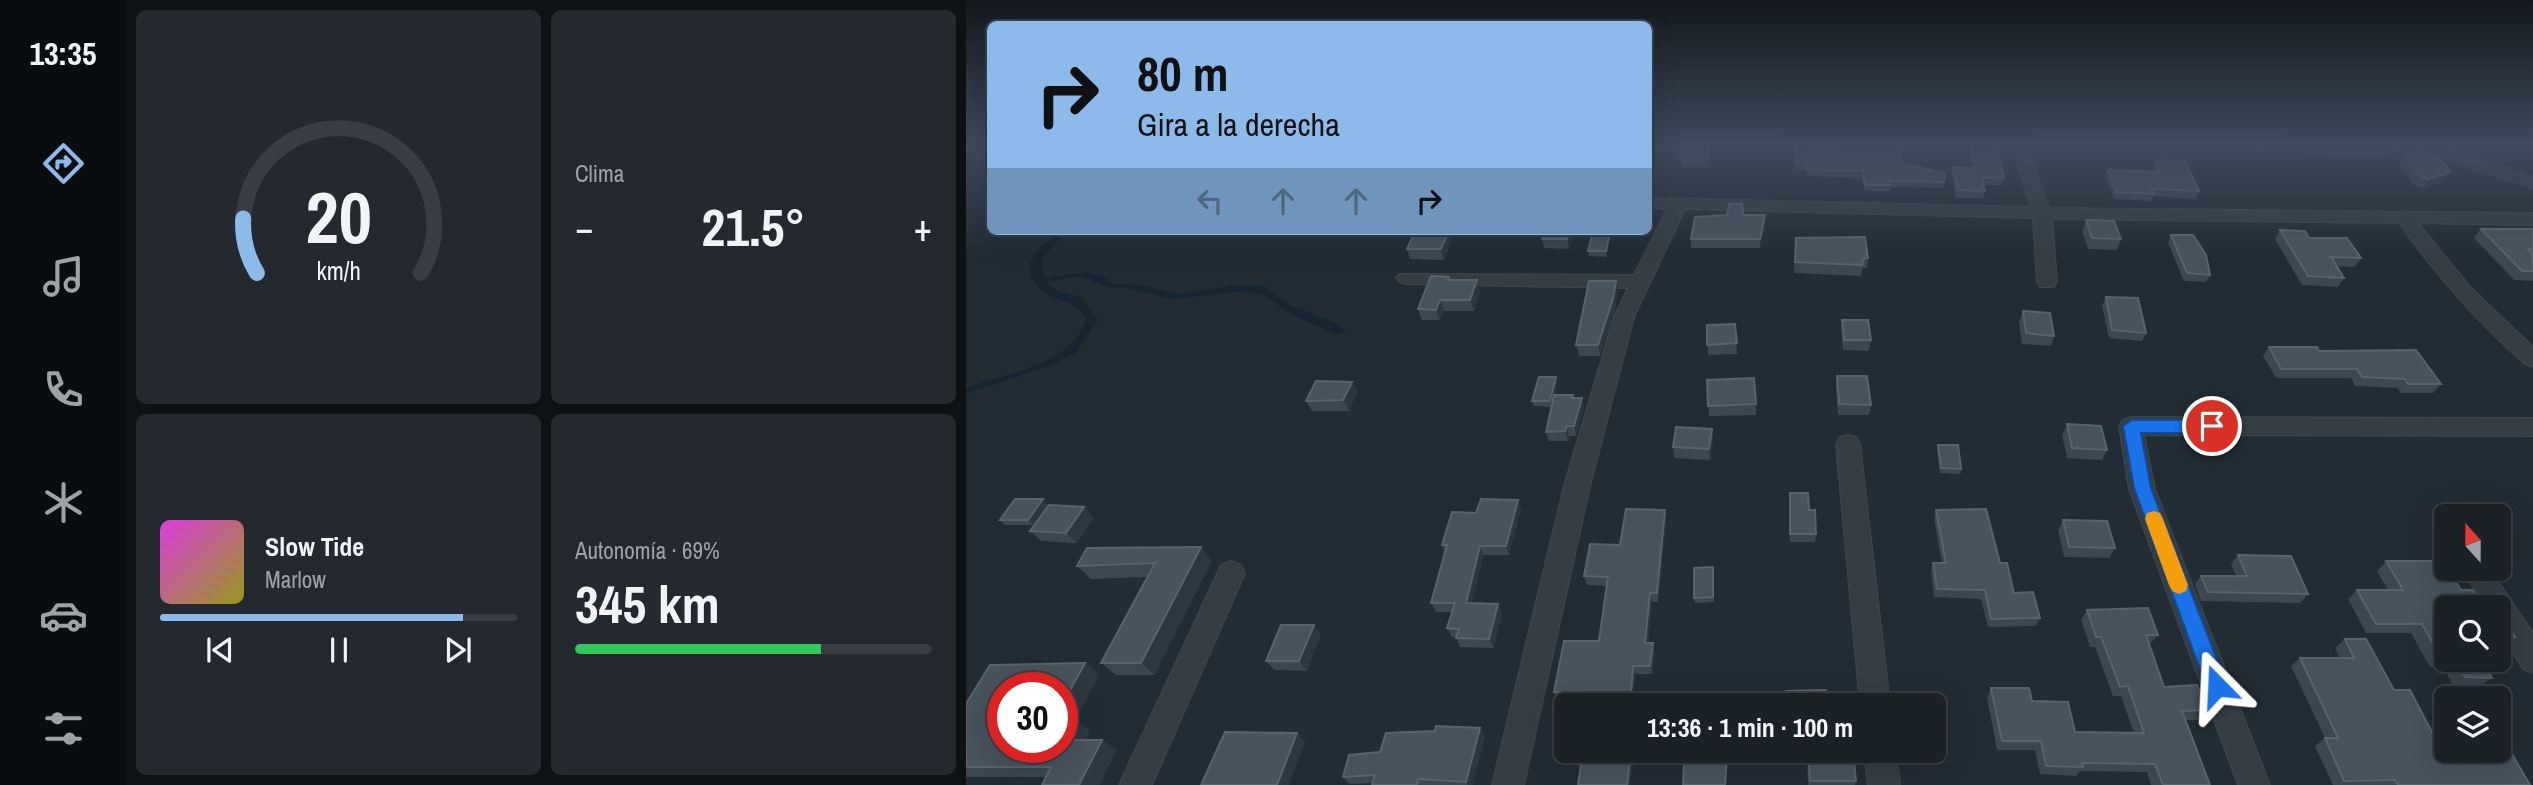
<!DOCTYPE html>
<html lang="es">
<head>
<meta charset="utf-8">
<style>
  body { margin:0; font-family:"Archivo Narrow",sans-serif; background:#23292f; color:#f1f3f6; height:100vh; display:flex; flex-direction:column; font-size:26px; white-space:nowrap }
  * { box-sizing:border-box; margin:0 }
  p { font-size:23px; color:#9fa3a7 }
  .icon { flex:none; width:38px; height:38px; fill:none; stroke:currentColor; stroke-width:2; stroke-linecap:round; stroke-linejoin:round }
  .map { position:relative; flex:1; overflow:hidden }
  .side { display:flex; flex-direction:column; gap:10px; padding:10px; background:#0e1215; width:840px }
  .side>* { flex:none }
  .hud { position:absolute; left:21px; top:21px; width:665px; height:214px; border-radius:10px; box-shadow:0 7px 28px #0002,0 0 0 2px #383e44; background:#8cbbeb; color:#111; overflow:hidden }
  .needle { width:46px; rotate:339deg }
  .buttons { position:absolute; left:1468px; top:504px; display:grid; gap:14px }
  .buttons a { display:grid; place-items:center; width:77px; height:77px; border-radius:10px; background:#1a2127; box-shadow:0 7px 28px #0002,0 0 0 2px #383e44; font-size:35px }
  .speed { position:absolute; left:21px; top:672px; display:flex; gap:14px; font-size:35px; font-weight:700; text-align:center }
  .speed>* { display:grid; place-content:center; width:91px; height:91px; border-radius:50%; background:#1a2127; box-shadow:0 7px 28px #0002,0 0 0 2px #383e44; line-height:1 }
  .speed .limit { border:10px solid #d22; background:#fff; color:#111 }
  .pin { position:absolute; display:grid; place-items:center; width:60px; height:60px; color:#fff; margin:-30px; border:4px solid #fff; border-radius:50%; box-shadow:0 2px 7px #0007 }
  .me { position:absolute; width:77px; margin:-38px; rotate:339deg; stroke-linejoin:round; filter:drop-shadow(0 0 5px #0008) }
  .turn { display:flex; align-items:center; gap:24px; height:147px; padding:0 35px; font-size:32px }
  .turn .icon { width:91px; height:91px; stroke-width:2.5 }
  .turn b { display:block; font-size:49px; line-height:60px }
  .lanes { display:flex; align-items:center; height:66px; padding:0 35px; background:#0003; justify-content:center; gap:35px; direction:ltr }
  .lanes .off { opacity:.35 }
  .big { font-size:52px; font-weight:800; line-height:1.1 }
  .side .tile { flex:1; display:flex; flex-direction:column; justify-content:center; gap:10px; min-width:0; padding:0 24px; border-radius:10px; background:#23292f }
  .side .dial { align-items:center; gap:0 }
  .dial svg { height:182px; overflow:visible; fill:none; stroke:#383e44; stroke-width:7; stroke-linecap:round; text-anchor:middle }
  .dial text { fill:#f1f3f6; stroke:none }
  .song { display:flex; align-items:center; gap:21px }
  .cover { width:84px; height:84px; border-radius:10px; background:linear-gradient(135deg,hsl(300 70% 55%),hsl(60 70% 35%)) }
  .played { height:7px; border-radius:4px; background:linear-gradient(90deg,#8cbbeb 85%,#383e44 85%) }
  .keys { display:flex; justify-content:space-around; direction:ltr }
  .heat { display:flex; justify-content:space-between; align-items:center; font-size:38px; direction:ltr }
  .charge { height:10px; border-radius:5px; background:linear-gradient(90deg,#34c759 69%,#383e44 0) }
  .side .tiles { flex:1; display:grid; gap:10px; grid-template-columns:repeat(2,1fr) }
  .trip { position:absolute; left:588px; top:693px; width:392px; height:70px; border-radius:10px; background:#1a2127; box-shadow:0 7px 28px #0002,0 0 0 2px #383e44; font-weight:800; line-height:70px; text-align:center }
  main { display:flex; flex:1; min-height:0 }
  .dock { display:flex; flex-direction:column; width:126px; justify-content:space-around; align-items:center; background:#0a0d10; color:#9fa3a7 }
  .dock .icon { width:49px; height:49px }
  .dock .selected { color:#8cbbeb }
  .dock b { font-size:32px; color:#f1f3f6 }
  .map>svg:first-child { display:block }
  .water { fill:#172431 }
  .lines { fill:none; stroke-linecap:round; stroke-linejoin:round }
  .minor-casing { stroke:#3f474f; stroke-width:2 }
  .minor { fill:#353e45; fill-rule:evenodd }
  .wall { fill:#3b4751 }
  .shaded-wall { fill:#2c3740 }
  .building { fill:#47535d; stroke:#58636d; stroke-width:2 }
  .route { fill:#1a73e8; stroke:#114b97; stroke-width:2 }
  .slow { fill:#f59e0b }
</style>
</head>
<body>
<main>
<nav class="dock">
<b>13:35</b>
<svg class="icon selected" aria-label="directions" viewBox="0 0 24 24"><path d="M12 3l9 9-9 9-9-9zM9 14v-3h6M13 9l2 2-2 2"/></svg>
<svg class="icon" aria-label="music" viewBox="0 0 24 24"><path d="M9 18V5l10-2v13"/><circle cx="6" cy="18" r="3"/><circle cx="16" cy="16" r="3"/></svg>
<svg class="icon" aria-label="phone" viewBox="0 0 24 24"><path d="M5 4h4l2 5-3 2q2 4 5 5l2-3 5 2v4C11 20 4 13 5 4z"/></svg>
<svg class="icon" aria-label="climate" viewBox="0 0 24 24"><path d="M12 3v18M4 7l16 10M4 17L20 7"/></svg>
<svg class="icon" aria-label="car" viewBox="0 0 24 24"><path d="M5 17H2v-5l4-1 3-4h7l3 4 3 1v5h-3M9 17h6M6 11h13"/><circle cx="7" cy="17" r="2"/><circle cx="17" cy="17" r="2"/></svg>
<svg class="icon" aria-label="filters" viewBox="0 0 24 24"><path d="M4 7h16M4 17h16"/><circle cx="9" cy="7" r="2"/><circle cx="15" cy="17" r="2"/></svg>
</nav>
<section class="side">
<div class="tiles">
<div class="tile dial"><svg viewBox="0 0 100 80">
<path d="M14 69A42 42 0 1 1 86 69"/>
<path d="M14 69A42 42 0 0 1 8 45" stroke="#8cbbeb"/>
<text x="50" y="56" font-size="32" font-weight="700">20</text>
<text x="50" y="72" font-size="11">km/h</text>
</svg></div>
<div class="tile"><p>Clima</p>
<div class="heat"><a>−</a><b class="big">21.5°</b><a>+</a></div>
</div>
<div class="tile">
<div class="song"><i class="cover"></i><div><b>Slow Tide</b><p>Marlow</p></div></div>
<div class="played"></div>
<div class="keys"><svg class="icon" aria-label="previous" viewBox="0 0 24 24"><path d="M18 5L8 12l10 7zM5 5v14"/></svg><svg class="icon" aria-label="pause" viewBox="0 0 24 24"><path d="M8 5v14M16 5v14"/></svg><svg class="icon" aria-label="next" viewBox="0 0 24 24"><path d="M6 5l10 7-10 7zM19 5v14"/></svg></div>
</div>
<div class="tile"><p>Autonomía · 69%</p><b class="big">345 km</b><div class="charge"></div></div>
</div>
</section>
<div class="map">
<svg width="1567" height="785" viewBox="0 0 1567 785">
  <rect width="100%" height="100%" fill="#222c34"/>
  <!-- water -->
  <path class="water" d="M94,231H101L76,258L78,278L121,272L136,276L148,284L173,285L214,294L271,285L297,286L323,305L370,323L380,331L371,335L325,314L299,296L280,291L204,299L162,288L141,287L115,276L80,282L93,293L114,296L132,320L111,352L88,364L0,394V388C40,374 105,365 120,320C112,302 100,303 84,296C71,290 59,274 66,259C71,249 86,238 94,231Z"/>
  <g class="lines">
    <defs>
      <path id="minor" d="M1045,145H1061L1083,208L1567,213V225L1452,223L1505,288L1567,347V367L1559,364C1511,322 1470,275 1433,223L1086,219L1091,282L1088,287H1074L1071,282L1067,218L719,209L668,317L624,486L558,785H526L598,486L648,317L662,288L440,284L433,282L430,278L433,274L668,275L701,209L682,208V198L1065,207Z
        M1263,145H1441L1439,149L1410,156L1271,150Z
        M1445,145H1470L1567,177V188L1447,149Z
        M1165,417L1567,418V436L1178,435L1189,489L1304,785H1272L1163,489L1153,426L1157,420Z
        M882,435L890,437L894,444L924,705H894L870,444L874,437Z
        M265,561L275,565L279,573L186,785H153L255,565Z
        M1497,569H1524L1567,633V673L1557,669L1533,631V607H1518Z
        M898,751H930L934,785H902Z"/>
    </defs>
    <!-- minor casing -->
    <use href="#minor" class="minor-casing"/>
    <!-- minor -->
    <use href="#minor" class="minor"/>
  </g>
  <!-- wall -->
  <path class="wall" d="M717,145H746L743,167H716L715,157Z
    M830,146L920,151L935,163L979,173L977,188L925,187L924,191H899L896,178L841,176V170H829Z
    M1005,146L1038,178L1036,185H1018L1019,191L1017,198H990L986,174L987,167L1006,168L1003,153Z
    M1438,153L1479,181L1457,188L1447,184L1433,162Z
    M1190,160L1233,191L1230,199L1187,196L1185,201L1148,199L1139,177L1142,170L1188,172L1187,168Z
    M777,215L799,224L794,248H725V239Z
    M1120,220L1155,239L1151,250L1122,249L1116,231Z
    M1515,229H1567V281L1548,280L1508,238Z
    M1314,230L1343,238L1395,258L1389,267L1371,266L1378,278L1372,287L1336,285L1309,239Z
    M579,231H609L603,249L578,248L576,239Z
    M645,231V236L640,257L623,256L622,251Z
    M1205,235L1244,275L1240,282L1218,281L1202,243Z
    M830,238L902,258L901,268H897L895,276L828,273Z
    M486,241L478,260L444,259L441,249Z
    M484,280L514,291L508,311H478L474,320H456L452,309Z
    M651,292L649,310L634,356H613L610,345Z
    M1140,297L1180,333L1176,341L1143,338L1136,306Z
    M1057,311L1088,336L1085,346L1056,344L1053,322Z
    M876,320L905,340L903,351L877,350L875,330Z
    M769,324L771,354L742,355L741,325Z
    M1303,347L1353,351L1475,384L1467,393H1435L1431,388L1389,386L1385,378H1310L1297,356Z
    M871,376L905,405L903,415H872L870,386Z
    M741,380L790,404V415L743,416Z
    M386,382L391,392L383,411H346L340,401Z
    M591,382L589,395H607V398H616L618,408L610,436H603L602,441H583L580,432L585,407L568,406L566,401Z
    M1101,424L1141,450L1136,460L1101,458L1096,435Z
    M746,429L747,440L744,460L708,458L707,447Z
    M972,445L995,469L994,474L974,473L971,450Z
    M552,500L555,509L543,555H517L506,603L532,604L536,613L528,648L494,647L490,637H486L481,628L486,612H470L465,603L479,552L476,545L510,513Z
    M824,502L843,510L850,534L849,542H824Z
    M82,505L67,525H39L34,520Z
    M118,507L128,518L111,543L75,541L64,531Z
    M970,510L1034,563L1048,593L1074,618L1070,626L1022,627L1015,599L968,597L965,571L967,563H976L968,518Z
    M700,520L692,602H686L682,643L689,651L686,674H669L667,700H591L588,692L633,641L641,586L621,585L618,576L654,545Z
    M1097,520L1149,548L1143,558L1098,557L1092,530Z
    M1272,555L1342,594L1334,603L1235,601L1229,584L1235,576H1270L1265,564Z
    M246,560L189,675H150L135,663L182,577L125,579L111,566Z
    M1420,561L1480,607V660H1516L1526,678L1514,686L1487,685L1477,667H1464L1445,633H1400L1382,599L1391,590H1422L1411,571Z
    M747,567L748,602L729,603L728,598Z
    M1121,610L1192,635L1183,645L1198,687L1241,710L1232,720H1219L1244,785H1185L1181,772L1114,771L1110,776L1074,774L1069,750H1031L1021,698L1025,688L1066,701L1109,732L1168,733L1155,696H1147L1129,647H1124L1115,620Z
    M1533,614L1549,637L1536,646H1533Z
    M348,625L355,635L341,671L308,670L300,661Z
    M1379,639L1428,690L1468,736L1564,785H1367L1349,746L1359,738L1325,666L1334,658H1374L1369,648Z
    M119,663L133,674L110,720L124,730L119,740H136L151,750L80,777H0V704Z
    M519,736L506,785H406V783L384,784L377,777L414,752Z
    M741,751H779L778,763H761Z
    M841,751H887L890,781L889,785H842Z"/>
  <!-- shaded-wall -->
  <path class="shaded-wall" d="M744,145H746V147L743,167L742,158Z
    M1485,172L1479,181L1457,188L1463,179Z
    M799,215V224L794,248V239Z
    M483,231L486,241L478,260L475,249Z
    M604,231H609L603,249L601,239Z
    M645,231V236L640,257V251Z
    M511,280L514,291L508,311L504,300Z
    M650,281L651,292L649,310L634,356L632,345Z
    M474,300L478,311L474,320L470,310Z
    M590,377L591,382L586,407L584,401Z
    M386,382L391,392L383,411L377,400Z
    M616,398L618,408L610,436L608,426Z
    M601,426L603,436L602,441L599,431Z
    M746,429L747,440L744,460L743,449Z
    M77,499L82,505L67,525L62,520Z
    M552,500L555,509L543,555L540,546Z
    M118,507L128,518L111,543L100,533Z
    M699,510L700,520L692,602L691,593Z
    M514,546L517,555L504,612L500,603Z
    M235,547L246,560L189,675L175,663Z
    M684,593L686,602L681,651L679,643Z
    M532,604L536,613L528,648L523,639Z
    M348,625L355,635L341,671L333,661Z
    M687,643L689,651L686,674L684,666Z
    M119,663L133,674L110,720L124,730L114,750L98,740L96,725V705Z
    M667,666L669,674L667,700L665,692Z
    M514,728L519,736L506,785H502L500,782Z
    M331,733L339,742L323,785H311Z
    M136,740L151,750L134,785H113Z
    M665,751H669L664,785H661Z"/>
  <!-- building -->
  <path class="building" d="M717,145H744L742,158L715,157Z
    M845,145L919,146L920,151L935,152V163L979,173L978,182L924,181L925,185H899L897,171L841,170V164H829L830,146L845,147Z
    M1005,146L1031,147L1038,178L1016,177L1019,191L992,190L987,167L1009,168Z
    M1438,153L1471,156L1485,172L1463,179L1453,176Z
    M1190,160L1219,161L1233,191L1186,189L1188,194L1150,192L1142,170L1194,172Z
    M763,204H776L777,215H799L794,239H725L729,217L761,215Z
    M1120,220L1148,221L1155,239L1126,238Z
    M1515,229H1567V249H1562L1567,254V271H1556Z
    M1314,230L1339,231L1343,238H1381L1395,258L1365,257L1378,278L1342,276Z
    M449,231H483L475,249H441Z
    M579,231H604L601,239H576Z
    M627,231H644L640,251H622Z
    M1205,235H1227L1240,255L1244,275L1221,273Z
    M899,237L902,258H898L896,265L829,262L830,238Z
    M465,276L483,277L482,280H511L504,300H474L470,310L452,309Z
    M623,281H650L647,299L632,345H610Z
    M1140,297L1172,298L1180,333L1146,330Z
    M1057,311L1084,313L1088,336L1060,333Z
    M876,320H902L905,340H878Z
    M769,324L771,343L741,345V325Z
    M1303,347H1351L1353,351L1450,350L1475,384H1442L1439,379L1396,377L1391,369H1315Z
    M871,376H901L905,405L873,404Z
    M573,377H590L584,401H566Z
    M788,378L790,404L742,406L741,380Z
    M350,381L386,382L377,400L340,401Z
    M588,395H607L606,398H616L608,426H601L599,431L580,432Z
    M1101,424L1135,426L1141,450L1106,448Z
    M710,427L746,429L743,449L707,447Z
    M972,445H992L995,469L975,468Z
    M824,493H842L843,510H849L850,534H824Z
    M49,499H77L62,520H34Z
    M515,499L552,500L540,546H514L500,603L532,604L523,639L490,638L493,629L481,628L489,603H465L481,545H476L486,512L510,513Z
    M83,505L118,507L100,533L64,531Z
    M660,509L699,510L691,593H684L679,643H687L684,666H667L665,692H588L598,641H633L642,577L618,576L624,544L654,545Z
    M1020,509L1034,563H1041L1048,593L1067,592L1074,618L1025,619L1019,590L971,589L967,563H980L970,510Z
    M1097,520L1141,521L1149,548L1103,547Z
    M235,547L175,663H135L189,563L111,566L121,548Z
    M1272,555L1325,556L1342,594L1242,592L1235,576H1281Z
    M1420,561H1476L1495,590H1507L1518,607H1480V658H1475L1456,624H1410L1391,590H1437Z
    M747,567V597L728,598V568Z
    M1182,608L1192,635H1180L1198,687L1231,685L1241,710L1216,711L1244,785H1197L1189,764L1116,763L1117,767L1080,766L1075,741H1036L1025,688H1063L1066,701L1102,702L1109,732L1178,733L1162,686L1154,687L1135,637H1130L1121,610Z
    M1533,614L1549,637L1533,638Z
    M315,625H348L333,661H300Z
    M1379,639H1400L1428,690H1444L1468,736H1480V751H1533V737H1536L1564,785H1432L1429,780L1378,781L1359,738H1372L1334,658H1388Z
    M1489,660H1516L1526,678L1499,677Z
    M119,663L96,705V688H37V747H96V720L109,719L98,740H136L113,785H76L85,767H0V704L24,665Z
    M860,690L861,701H883V705H821L820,691Z
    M470,726L514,728L500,782L452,779L451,785H406L409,775L377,777L383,755L414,752L420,733L469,731Z
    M259,732L331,733L311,785H235Z
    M617,751H665L661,785H612Z
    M741,751H778V755H761L759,785H717L718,763H740Z
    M842,751H887L890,781H844Z"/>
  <!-- sky -->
  <linearGradient id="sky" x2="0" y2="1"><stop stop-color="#13181d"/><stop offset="0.57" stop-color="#3e4b5c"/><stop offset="1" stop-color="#3e4b5c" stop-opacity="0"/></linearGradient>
  <rect width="1567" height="255" fill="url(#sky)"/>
  <!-- route -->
  <path class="route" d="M1166,420H1246L1254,426L1246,433H1175L1185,488L1261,686L1258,693L1251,696L1243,693L1240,686L1168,488L1157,426Z"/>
  <!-- slow -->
  <path class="slow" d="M1188,511L1194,513L1197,519L1222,585L1220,591L1213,594L1206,591L1203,585L1179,519L1181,513Z"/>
</svg>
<div class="buttons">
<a><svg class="needle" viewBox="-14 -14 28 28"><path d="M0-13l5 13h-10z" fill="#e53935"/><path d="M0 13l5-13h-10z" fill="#9fa3a7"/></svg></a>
<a><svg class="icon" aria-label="search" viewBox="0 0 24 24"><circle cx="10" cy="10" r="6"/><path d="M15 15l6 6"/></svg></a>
<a><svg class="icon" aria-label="layers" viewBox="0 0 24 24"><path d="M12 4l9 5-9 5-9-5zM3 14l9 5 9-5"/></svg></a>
</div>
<div class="speed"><div class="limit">30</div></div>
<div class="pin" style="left:1246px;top:426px;background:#d93025"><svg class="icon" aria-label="arrive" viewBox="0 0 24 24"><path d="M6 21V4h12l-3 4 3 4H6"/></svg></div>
<svg class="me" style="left:1251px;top:686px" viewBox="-20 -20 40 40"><path d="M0-17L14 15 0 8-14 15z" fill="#1a73e8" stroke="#fff" stroke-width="4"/></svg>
<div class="trip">13:36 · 1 min · 100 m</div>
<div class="hud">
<div class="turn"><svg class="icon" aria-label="right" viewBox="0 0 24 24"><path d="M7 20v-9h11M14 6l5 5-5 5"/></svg><div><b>80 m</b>Gira a la derecha</div></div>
<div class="lanes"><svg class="icon off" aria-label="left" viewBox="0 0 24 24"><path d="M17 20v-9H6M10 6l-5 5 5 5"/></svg><svg class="icon off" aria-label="ahead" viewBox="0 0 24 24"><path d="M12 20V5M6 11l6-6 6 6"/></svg><svg class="icon off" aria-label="ahead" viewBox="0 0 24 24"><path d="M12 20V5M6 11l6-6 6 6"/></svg><svg class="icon" aria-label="right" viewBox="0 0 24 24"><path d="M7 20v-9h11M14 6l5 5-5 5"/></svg></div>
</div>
</div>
</main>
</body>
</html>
